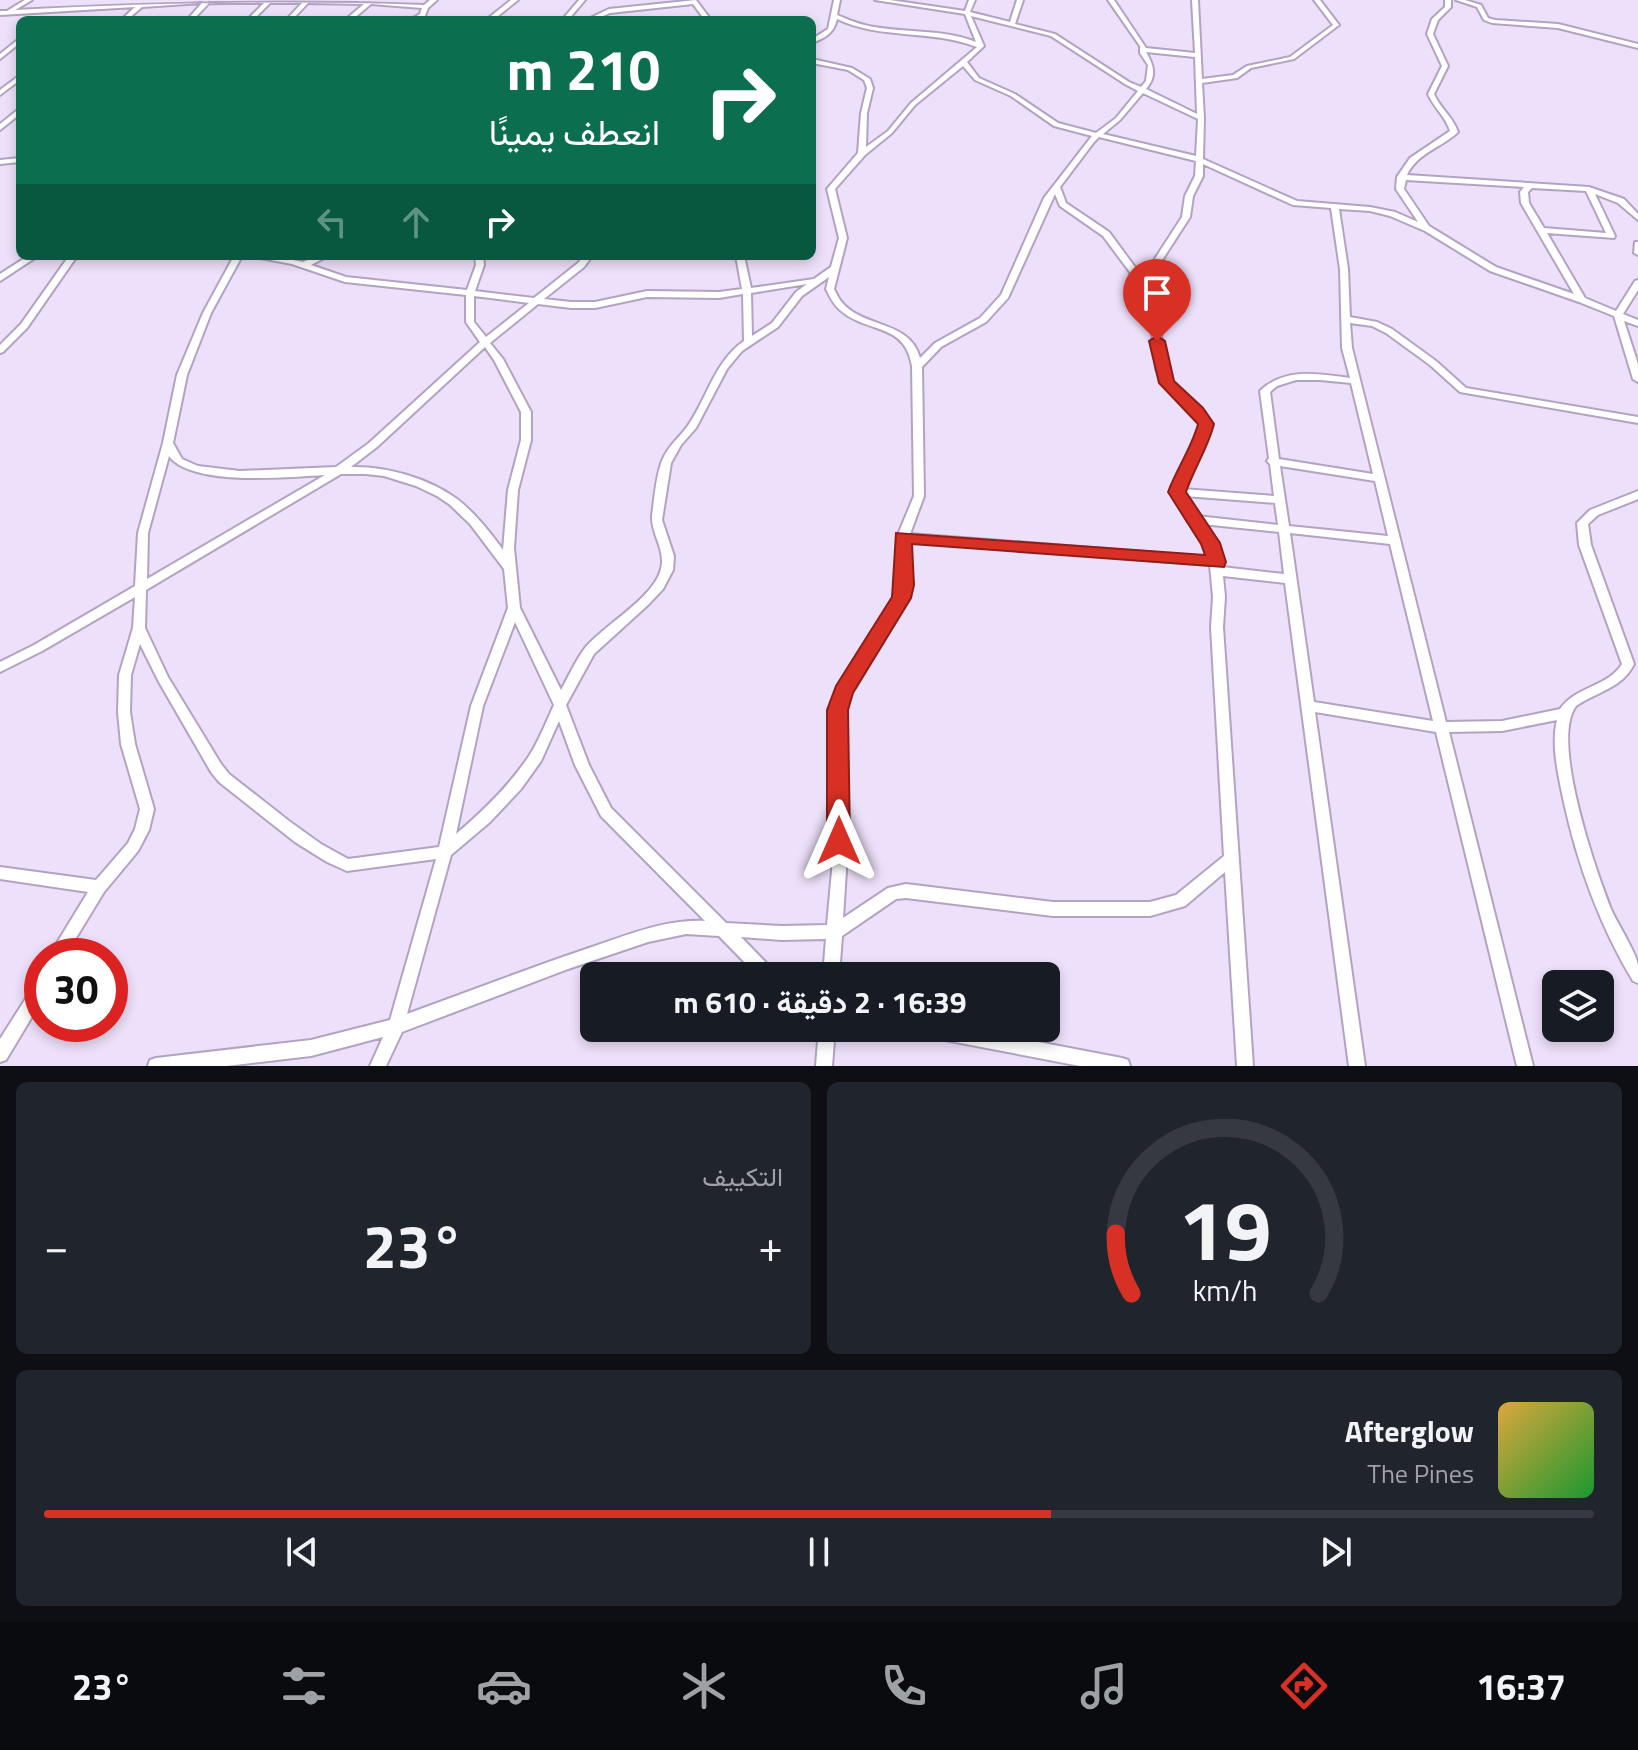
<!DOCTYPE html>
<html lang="ar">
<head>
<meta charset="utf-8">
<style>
  body { margin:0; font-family:"Titillium Web",Vazirmatn,sans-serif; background:#20242c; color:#f1f3f6; direction:rtl; height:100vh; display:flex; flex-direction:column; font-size:30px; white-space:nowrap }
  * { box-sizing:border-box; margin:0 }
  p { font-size:26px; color:#9ea1a6 }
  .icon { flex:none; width:44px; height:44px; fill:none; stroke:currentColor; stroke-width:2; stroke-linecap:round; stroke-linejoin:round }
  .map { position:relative; height:1066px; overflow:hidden; direction:ltr }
  .panel { display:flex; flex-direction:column; gap:16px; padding:16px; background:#0d0f14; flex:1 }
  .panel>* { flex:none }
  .hud { position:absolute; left:16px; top:16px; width:800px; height:244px; border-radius:12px; box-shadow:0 4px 12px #0003; direction:rtl; background:#0b6e4f; color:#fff; overflow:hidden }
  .controls { position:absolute; left:1542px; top:970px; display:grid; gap:16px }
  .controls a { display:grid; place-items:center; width:72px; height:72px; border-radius:12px; background:#171b24; box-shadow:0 4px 12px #0003; font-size:40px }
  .speed { position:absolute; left:24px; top:938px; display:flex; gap:16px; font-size:40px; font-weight:700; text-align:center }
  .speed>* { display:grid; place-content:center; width:104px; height:104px; border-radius:50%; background:#171b24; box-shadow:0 4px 12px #0003; line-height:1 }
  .speed .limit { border:12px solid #d22; background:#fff; color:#111 }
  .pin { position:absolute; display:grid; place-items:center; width:68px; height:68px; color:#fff; margin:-82px -34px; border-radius:50% 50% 50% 0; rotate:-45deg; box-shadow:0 0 8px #0007 }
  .pin .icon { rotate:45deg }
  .me { position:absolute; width:88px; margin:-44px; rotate:0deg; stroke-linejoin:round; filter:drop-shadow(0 0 6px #0008) }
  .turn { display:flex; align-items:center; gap:28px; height:168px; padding:0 24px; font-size:36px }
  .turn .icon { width:104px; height:104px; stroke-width:2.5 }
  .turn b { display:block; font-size:56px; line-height:68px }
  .lanes { display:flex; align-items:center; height:76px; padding:0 24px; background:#0003; justify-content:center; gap:40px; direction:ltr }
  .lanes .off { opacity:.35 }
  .big { font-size:60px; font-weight:700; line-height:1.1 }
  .panel .card { flex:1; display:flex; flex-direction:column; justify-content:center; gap:12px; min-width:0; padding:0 28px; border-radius:12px; background:#20242c }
  .panel .dial { align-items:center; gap:0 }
  .dial svg { height:208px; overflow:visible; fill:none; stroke:#363941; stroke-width:7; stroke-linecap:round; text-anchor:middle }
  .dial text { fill:#f1f3f6; stroke:none }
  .song { display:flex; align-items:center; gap:24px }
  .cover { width:96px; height:96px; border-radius:12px; background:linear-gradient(135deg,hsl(40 70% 55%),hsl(130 70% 35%)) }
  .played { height:8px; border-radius:4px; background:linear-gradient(90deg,#d93025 65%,#363941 65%) }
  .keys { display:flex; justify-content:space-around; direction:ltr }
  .heat { display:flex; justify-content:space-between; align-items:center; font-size:44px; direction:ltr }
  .panel .tiles { flex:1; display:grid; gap:16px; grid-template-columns:1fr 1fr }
  .card:last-child { grid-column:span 2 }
  .trip { position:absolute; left:580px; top:962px; width:480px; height:80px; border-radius:12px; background:#171b24; box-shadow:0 4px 12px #0003; font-weight:700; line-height:80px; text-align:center; direction:rtl }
  .tab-bar { display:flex; height:128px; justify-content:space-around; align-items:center; background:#090b0e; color:#9ea1a6 }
  .tab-bar .icon { width:56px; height:56px }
  .tab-bar .current { color:#d93025 }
  .tab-bar b { font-size:36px; color:#f1f3f6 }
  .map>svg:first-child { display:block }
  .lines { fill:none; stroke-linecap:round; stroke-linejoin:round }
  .minor-casing { stroke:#b3a3c2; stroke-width:4 }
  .minor { fill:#fff; fill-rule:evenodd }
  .route { fill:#d93025; stroke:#8d1f18; stroke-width:2 }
</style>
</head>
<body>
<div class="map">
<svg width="1638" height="1066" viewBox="0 0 1638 1066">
  <rect width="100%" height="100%" fill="#ede0fa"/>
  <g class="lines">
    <defs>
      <path id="minor" d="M25,0H32L15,10C151,3 289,0 424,5L430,0H437L428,8L425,16L418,20H410L420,14L422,8L371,4L352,20H345L364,4L308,3L292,20H286L302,3H270L253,20H247L264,3H209L193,20H187L202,3L142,7L127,20H121L135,7L0,15V11H7Z
        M511,0H518L493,20H486Z
        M579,0H585L568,20H562Z
        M696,0L711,20H705L693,4L610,13L594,20H586L609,9Z
        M834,0H840L837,15C849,20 861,25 874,27C908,33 943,29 976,42L965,14L875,0H890L965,11L969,0H975L970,12L1010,22L1017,0H1023L1015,24L1055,34L1129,82L1141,87L1146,81L1148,65L1140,53V46L1108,0H1114L1146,48L1195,53L1192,0H1198L1202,79L1233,75L1247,66L1290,57L1333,25L1314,0H1320L1339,25L1294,59L1251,68L1237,78L1202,83L1204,118L1203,159L1297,201L1370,207L1395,212L1418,222L1396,189L1397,177L1410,158L1450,131C1446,117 1434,108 1428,94L1442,66L1427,34L1432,19L1445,7V0H1451V7L1438,20L1433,34L1448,66L1434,94C1440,108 1453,117 1458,132C1441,148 1417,153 1407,175L1589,187L1624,199L1638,214V220L1618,203L1595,194L1615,236L1614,238L1547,233L1585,298L1616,311L1635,281L1638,280V290L1623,314L1638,320V326L1624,321L1638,364V382L1633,379L1614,316L1579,302L1490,271L1425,231L1390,216L1370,211L1339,209L1348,269L1350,317L1377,322L1392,329L1436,361L1466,388L1638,417V423L1460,392L1430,365L1386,333L1372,326L1350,323L1352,348L1446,722L1502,721L1560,709C1576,686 1608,687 1622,664L1579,545L1577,523L1590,510L1638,491V499L1598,515L1588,524L1591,545L1634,664C1623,688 1596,692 1576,706C1550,740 1596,871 1611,909C1617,923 1637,954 1638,965C1638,971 1638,977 1638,983L1633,981C1599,924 1577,863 1563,798C1558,774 1551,744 1557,720L1502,731L1449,732L1533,1066H1517L1436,732L1315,712L1365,1066H1349L1285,583L1223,576L1225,597L1223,627L1253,1066H1237L1225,872L1185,906L1150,916H1053L906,898L896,899L842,936L839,976H823L826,939L782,940L741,937L774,971L777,976H758L719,936L686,934L648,942L568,969L402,1032L386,1066H370L383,1037L311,1056L226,1066H148L150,1060L156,1058L311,1040L390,1020L436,859L347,871L327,862L295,842L219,782L211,772L159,682L140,644L131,675L130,712L135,744L154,809L149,830L138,851L104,892L65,956H49L88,892L0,879V867L96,880L128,843L135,829L140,809L121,744L118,712L119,675L133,628L135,597L42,651L0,672V662L34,645L135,586L138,533L163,443L177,375L203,313L234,256H242L211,313L187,375L173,443L182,459L198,466L240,471L336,467L369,443L480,342L466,322V295L345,282L292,264L260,258L256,256H274L303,262L317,256H328L311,265L346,277L467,290L476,265L475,256H483L484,265L475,291L534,298L578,263L584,256H592L584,267L544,299L571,302H595L647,291L719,292L742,289L736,256H744L751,288L814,279L831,267L839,238L827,189L858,153L861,113L867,88L864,80L848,70L812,63V59L852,68L870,79L873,88L867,113L866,147L888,131L911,103L977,47C931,29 881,40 837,19C834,33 825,38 812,43V39L828,29ZM971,16L1051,36L1125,84L1138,91L1116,118L1096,133L1058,123L1015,94L979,78L967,62L984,46ZM1146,52L1195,57L1197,114L1146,89C1157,76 1154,66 1146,52ZM963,66L975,80L1011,96L1054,126L1092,136L1044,198L1001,295L980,318L935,343L920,358C910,319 861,329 840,300C838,297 836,293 834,289L847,238L835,189L865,155L892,133L915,105ZM1143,93L1198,119L1196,156L1103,134L1120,120ZM1099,137L1196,161L1195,176L1185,196L1182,217L1149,268L1146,282L1109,232L1066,203L1060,187L1094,142ZM1203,164L1293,205L1331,208L1340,269L1342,348L1350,378C1319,374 1285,367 1260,391L1269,458L1267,461L1270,464L1274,496L1183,489C1188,465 1206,448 1211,424L1201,409L1171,382L1166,369L1158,314L1152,291L1157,268L1190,217L1193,196L1203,176ZM1406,180L1524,187L1520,192L1521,203L1574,294L1496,267L1429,226L1404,189ZM1532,188L1586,191L1606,233L1544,228L1529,203L1528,192ZM1055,194L1060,206L1103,236L1144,291L1150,314L1156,369L1162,383L1194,413L1201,424C1195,449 1177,467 1172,492L1188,522H1190L1209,553L1210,557L910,534L924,496L922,367L941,347L986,322L1008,298ZM829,277L826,289C830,297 833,304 840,310C867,334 905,322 912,366L914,496L897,537L898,585L895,598L839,688L832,710V871L827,925L782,926L726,923L611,808L589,765L566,705L594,654L649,604L663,589L673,570L674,556L662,520L671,463L681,445L696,428L727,369L742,351L778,327L802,296ZM807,284L796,292L772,323L752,336L751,293ZM743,294L744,341C714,362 707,399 687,427C678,439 667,447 662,461C656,475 654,501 652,516C651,534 666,550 661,569C654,598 604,625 585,648C576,660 568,677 561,690L520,608L514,548L518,490L531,440V412L503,359L490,343L538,304L571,308H595L647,297L719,298ZM474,296L529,303L486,337L474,322ZM485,347L494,360L521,412V440L508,490L503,550C489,531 475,513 457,499C428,478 386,466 351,467L377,447ZM1296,380H1320L1351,383L1373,474L1279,459L1270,392L1277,386ZM169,456C192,487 289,477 325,475L147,579L148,533ZM1280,466L1375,481L1388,536L1289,526ZM341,474H366L384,476L416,486L437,496L449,504L470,524L504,569L508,608L471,706L439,847L348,859L321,844L289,821L229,774L221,764L168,677L145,628L146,590ZM1185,496L1275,503L1278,525L1197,516ZM1202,524L1279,532L1284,574L1222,567L1221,553ZM1290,533L1390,544L1433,721L1314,702ZM909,541L1210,565L1213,597L1211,627L1224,856L1176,895L1150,902H1053L906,884L888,888L843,918L846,871L844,710L849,692L907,598L910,585ZM515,622L554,705C546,722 539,741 529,756C509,786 483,811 456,834L483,706ZM559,721L575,765L601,816L705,921C665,919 628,935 592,947C530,968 469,991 407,1014L451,855L490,822L521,789L541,761Z
        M1456,0H1465L1481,5L1488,18L1495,20L1558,24L1638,44V48L1558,28L1492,23L1484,20L1477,7Z
        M20,38V43L0,59V54Z
        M20,75V80L0,95V90Z
        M20,108V114L0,130V124Z
        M20,158V162L0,164V160Z
        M1635,242H1638V255L1634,253Z
        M28,256H38L0,281V274Z
        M69,256H77L27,328L3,352L0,353V345L21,324Z
        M42,979V1000L6,1060L0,1062V1039L37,981Z
        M819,1028H835L832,1066H816Z
        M916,1028H965L1122,1058L1128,1060L1130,1066H1080L924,1036L918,1034Z"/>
    </defs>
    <!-- minor casing -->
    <use href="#minor" class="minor-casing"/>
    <!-- minor -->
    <use href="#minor" class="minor"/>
  </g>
  <!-- route -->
  <path class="route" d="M1157,336L1165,341L1174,381L1203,408L1214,424C1208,448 1194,468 1186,492L1220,543L1226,562L1224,567L912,544L914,585L911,598L853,693L848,710L850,841L847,848L839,851L830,848L827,841V710L836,686L892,597L896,533L1205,555L1201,544L1168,492C1177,468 1192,447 1198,424L1159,383L1149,341Z"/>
</svg>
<div class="controls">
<a><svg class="icon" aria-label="layers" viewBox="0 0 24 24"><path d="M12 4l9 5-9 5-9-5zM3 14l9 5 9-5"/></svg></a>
</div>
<div class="speed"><div class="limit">30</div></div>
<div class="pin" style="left:1157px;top:341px;background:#d93025"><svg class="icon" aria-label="arrive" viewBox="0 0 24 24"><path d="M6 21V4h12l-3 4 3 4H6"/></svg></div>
<svg class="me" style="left:839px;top:841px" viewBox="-20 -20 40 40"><path d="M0-17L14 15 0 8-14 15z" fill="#d93025" stroke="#fff" stroke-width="4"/></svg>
<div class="trip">16:39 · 2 دقيقة · 610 m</div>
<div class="hud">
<div class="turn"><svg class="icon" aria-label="right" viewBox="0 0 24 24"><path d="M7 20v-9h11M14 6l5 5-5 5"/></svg><div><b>210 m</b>انعطف يمينًا</div></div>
<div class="lanes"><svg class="icon off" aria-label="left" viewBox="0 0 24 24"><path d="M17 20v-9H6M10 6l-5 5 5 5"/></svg><svg class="icon off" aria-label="ahead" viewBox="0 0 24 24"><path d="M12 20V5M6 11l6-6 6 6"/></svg><svg class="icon" aria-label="right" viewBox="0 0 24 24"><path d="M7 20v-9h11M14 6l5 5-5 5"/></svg></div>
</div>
</div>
<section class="panel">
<div class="tiles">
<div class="card dial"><svg viewBox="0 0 100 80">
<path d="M14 69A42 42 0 1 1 86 69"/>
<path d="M14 69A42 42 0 0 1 8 46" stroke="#d93025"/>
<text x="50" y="56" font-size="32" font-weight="700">19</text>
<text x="50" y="72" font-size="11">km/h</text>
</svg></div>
<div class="card"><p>التكييف</p>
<div class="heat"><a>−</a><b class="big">23°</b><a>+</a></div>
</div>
<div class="card">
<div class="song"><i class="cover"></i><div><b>Afterglow</b><p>The Pines</p></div></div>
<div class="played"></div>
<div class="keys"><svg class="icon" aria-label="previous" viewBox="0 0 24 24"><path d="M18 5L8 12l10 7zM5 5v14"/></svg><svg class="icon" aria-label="pause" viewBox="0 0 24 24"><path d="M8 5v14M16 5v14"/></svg><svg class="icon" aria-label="next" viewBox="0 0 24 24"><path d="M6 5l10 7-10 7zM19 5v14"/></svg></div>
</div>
</div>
</section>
<nav class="tab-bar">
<b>16:37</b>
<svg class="icon current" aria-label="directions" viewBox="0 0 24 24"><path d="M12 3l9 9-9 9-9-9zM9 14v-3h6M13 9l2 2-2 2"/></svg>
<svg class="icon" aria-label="music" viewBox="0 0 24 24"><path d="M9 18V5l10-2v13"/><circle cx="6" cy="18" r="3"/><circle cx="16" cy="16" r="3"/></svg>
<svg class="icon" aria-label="phone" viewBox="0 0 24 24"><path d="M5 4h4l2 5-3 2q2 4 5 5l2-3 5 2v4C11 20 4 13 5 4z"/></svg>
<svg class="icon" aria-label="climate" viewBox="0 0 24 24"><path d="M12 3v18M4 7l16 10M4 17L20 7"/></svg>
<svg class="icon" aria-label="car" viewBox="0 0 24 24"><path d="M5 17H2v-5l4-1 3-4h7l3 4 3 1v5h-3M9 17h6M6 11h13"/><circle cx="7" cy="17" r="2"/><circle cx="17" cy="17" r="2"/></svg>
<svg class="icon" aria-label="filters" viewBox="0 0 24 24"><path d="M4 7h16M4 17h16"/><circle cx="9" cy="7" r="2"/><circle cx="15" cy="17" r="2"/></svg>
<b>23°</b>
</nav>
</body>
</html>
